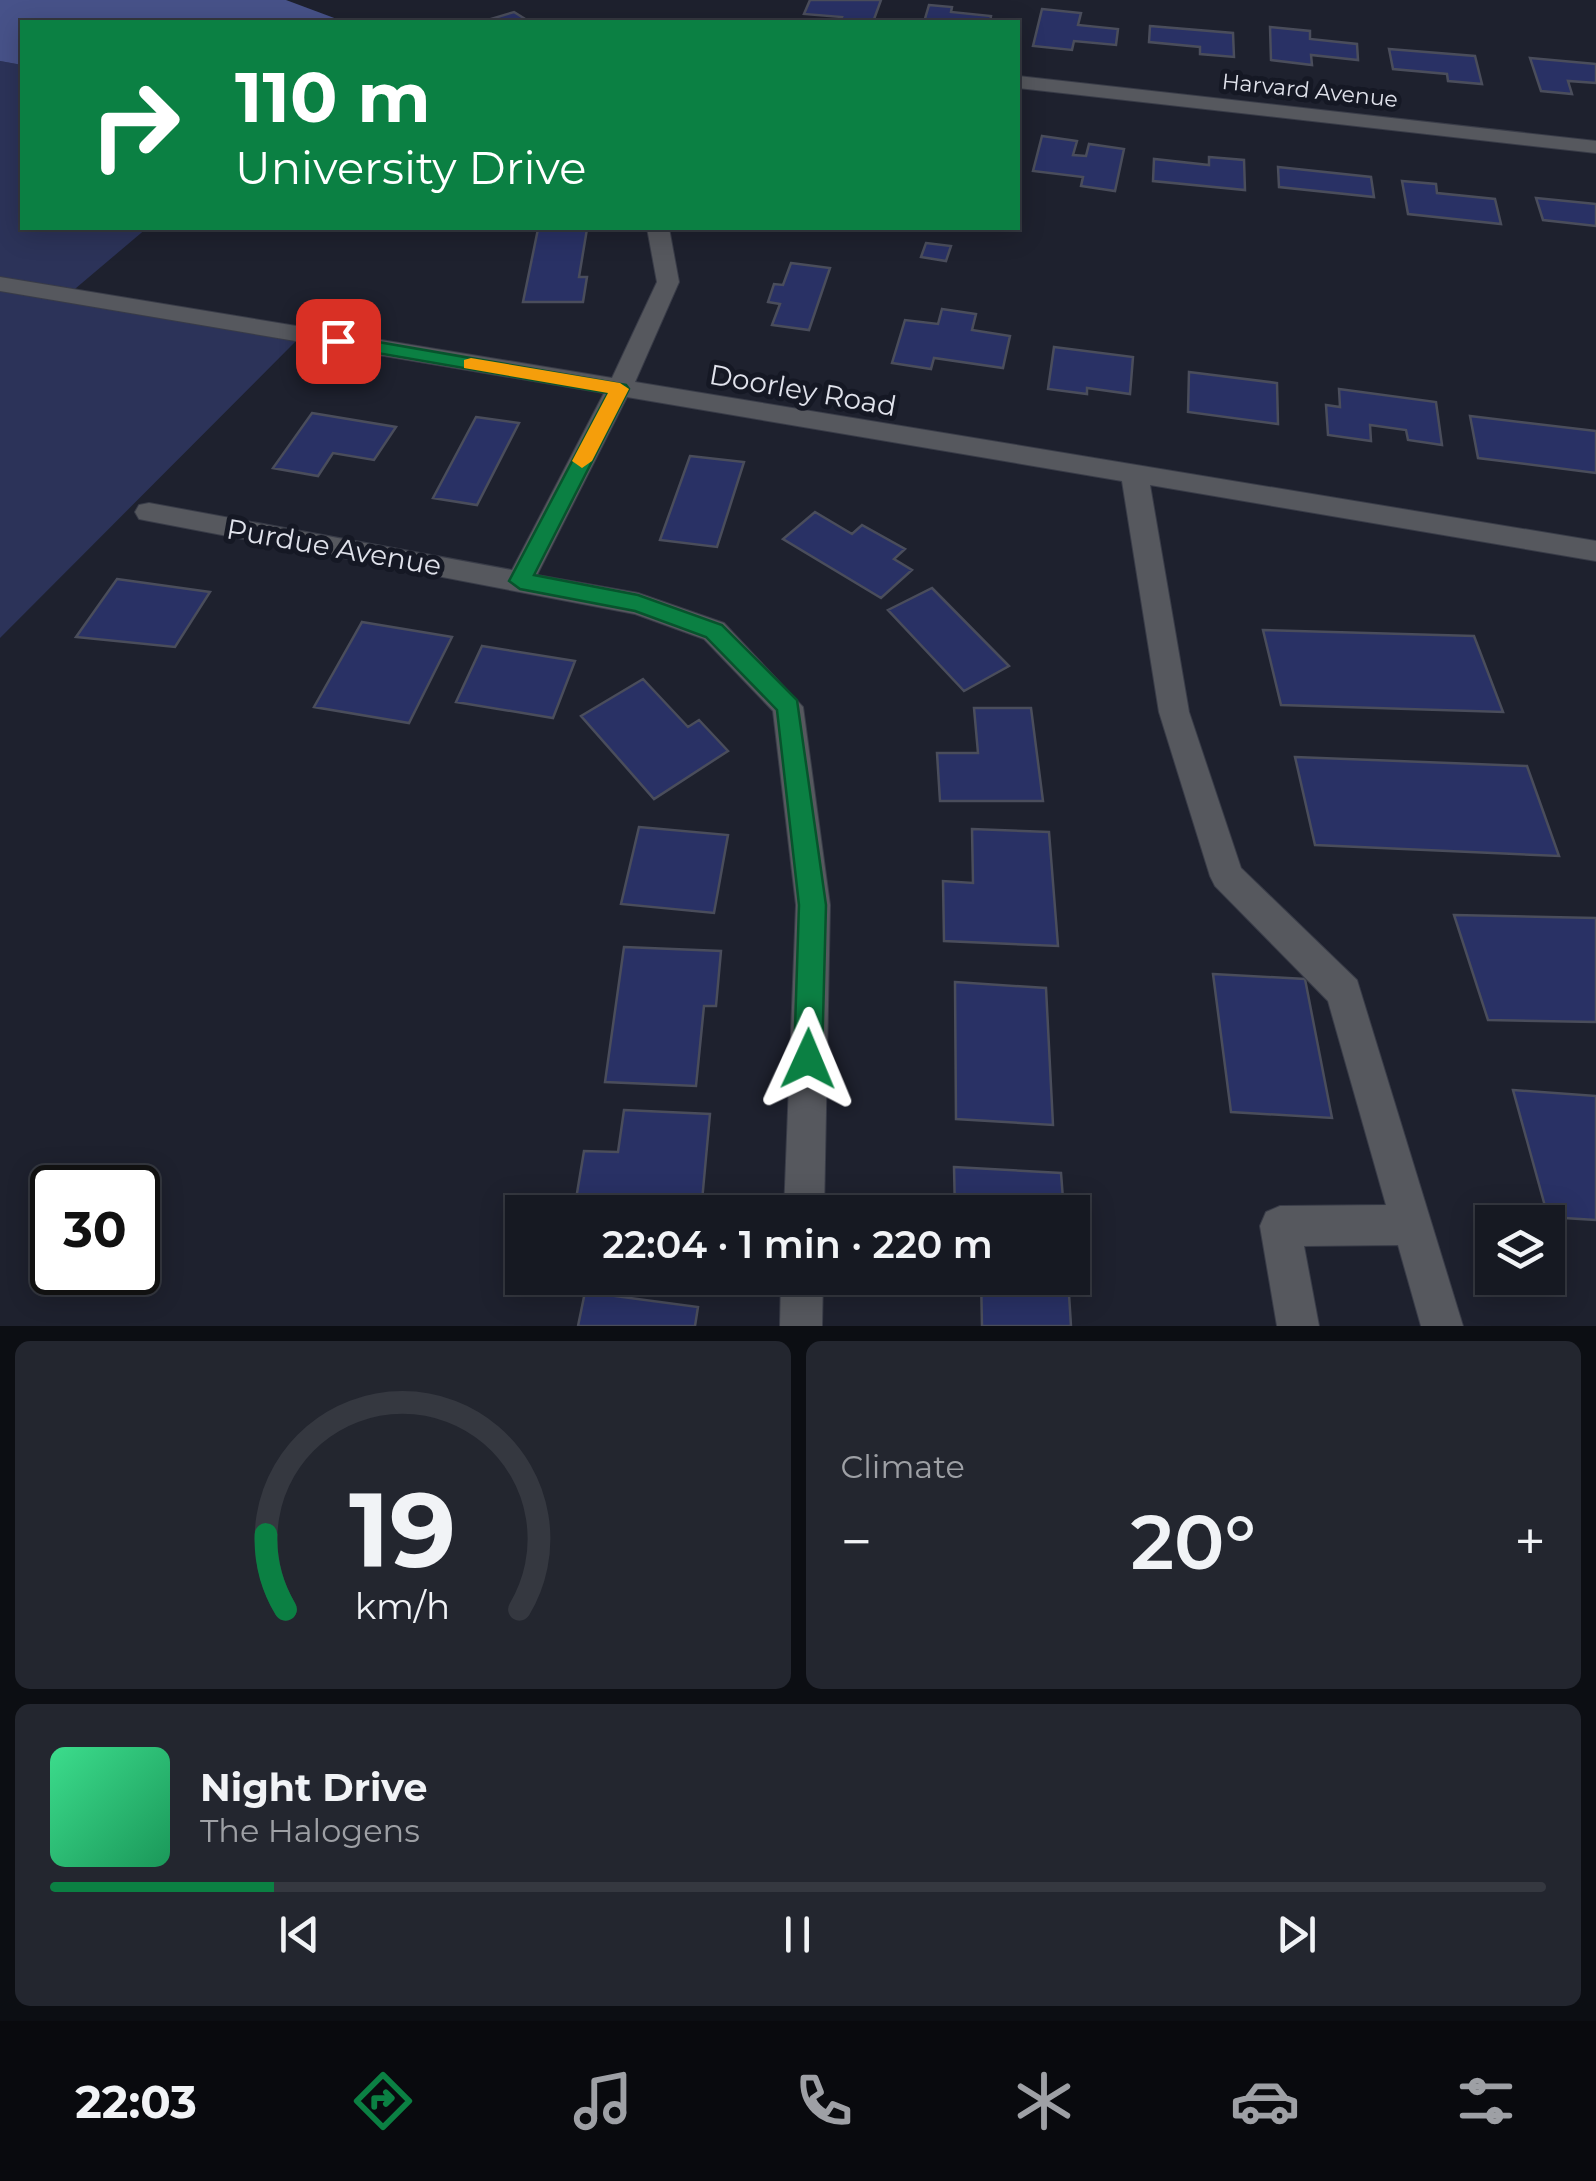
<!DOCTYPE html>
<html lang="en">
<head>
<meta charset="utf-8">
<style>
  body { margin:0; font-family:Montserrat,sans-serif; background:#23262f; color:#f1f3f6; height:100vh; display:flex; flex-direction:column; font-size:38px; white-space:nowrap }
  * { box-sizing:border-box; margin:0 }
  p { font-size:32px; color:#9ea0a5 }
  .icon { flex:none; width:55px; height:55px; fill:none; stroke:currentColor; stroke-width:2; stroke-linecap:round; stroke-linejoin:round }
  .map { position:relative; height:1326px; overflow:hidden }
  .details { display:flex; flex-direction:column; gap:15px; padding:15px; background:#0c0e13; flex:1 }
  .details>* { flex:none }
  .hud { position:absolute; left:20px; top:20px; width:1000px; height:210px; border-radius:0px; box-shadow:0 5px 25px #0003,0 0 0 2px #353840; background:#0b8043; color:#fff; overflow:hidden }
  .tools { position:absolute; left:1475px; top:1205px; display:grid; gap:20px }
  .tools a { display:grid; place-items:center; width:90px; height:90px; border-radius:0px; background:#161922; box-shadow:0 5px 25px #0003,0 0 0 2px #353840; font-size:50px }
  .speed { position:absolute; left:30px; top:1165px; display:flex; gap:20px; font-size:50px; font-weight:700; text-align:center }
  .speed>* { display:grid; place-content:center; width:130px; height:130px; border-radius:50%; background:#161922; box-shadow:0 5px 25px #0003,0 0 0 2px #353840; line-height:1 }
  .speed .limit { border:5px solid #111; border-radius:15px; background:#fff; color:#111 }
  .pin { position:absolute; display:grid; place-items:center; width:85px; height:85px; color:#fff; margin:-42px; border-radius:20px; box-shadow:0 5px 15px #0006 }
  .me { position:absolute; width:110px; margin:-55px; rotate:1deg; stroke-linejoin:round; filter:drop-shadow(0 0 8px #0008) }
  .turn { display:flex; align-items:center; gap:35px; height:210px; padding:0 50px; font-size:45px }
  .turn .icon { width:130px; height:130px; stroke-width:2.5 }
  .turn b { display:block; font-size:70px; line-height:85px }
  .big { font-size:75px; font-weight:600; line-height:1.1 }
  .details .tile { flex:1; display:flex; flex-direction:column; justify-content:center; gap:15px; min-width:0; padding:0 35px; border-radius:15px; background:#23262f }
  .details .dial { align-items:center; gap:0 }
  .dial svg { height:260px; overflow:visible; fill:none; stroke:#353840; stroke-width:7; stroke-linecap:round; text-anchor:middle }
  .dial text { fill:#f1f3f6; stroke:none }
  .song { display:flex; align-items:center; gap:30px }
  .cover { width:120px; height:120px; border-radius:15px; background:linear-gradient(135deg,hsl(150 70% 55%),hsl(150 70% 35%)) }
  .played { height:10px; border-radius:5px; background:linear-gradient(90deg,#0b8043 15%,#353840 15%) }
  .keys { display:flex; justify-content:space-around; direction:ltr }
  .heat { display:flex; justify-content:space-between; align-items:center; font-size:55px; direction:ltr }
  .details .tiles { flex:1; display:grid; gap:15px; grid-template-columns:1fr 1fr }
  .tile:last-child { grid-column:span 2 }
  .trip { position:absolute; left:505px; top:1195px; width:585px; height:100px; border-radius:0px; background:#161922; box-shadow:0 5px 25px #0003,0 0 0 2px #353840; font-weight:600; line-height:100px; text-align:center }
  .menu { display:flex; height:160px; justify-content:space-around; align-items:center; background:#090a0e; color:#9ea0a5 }
  .menu .icon { width:70px; height:70px }
  .menu .on { color:#0b8043 }
  .menu b { font-size:45px; color:#f1f3f6 }
  .map>svg:first-child { display:block }
  .green { fill:#2c3359 }
  .forest { fill:#475289 }
  .building { fill:#293165; stroke:#4a4d5b; stroke-width:2.5 }
  .lines { fill:none; stroke-linecap:round; stroke-linejoin:round }
  .minor-casing { stroke:#393c48; stroke-width:2 }
  .minor { fill:#56585e; fill-rule:evenodd }
  .route { fill:#0b8043; stroke:#07532c; stroke-width:2.5 }
  .slow { fill:#f59e0b }
  .labels { text-anchor:middle; stroke-width:10; stroke-linejoin:round; paint-order:stroke }
  .far-street-label { font-size:22px; fill:#e0e2eb; stroke:#151824 }
  .street-label { font-size:28px; fill:#e0e2eb; stroke:#151824 }
</style>
</head>
<body>
<div class="map">
<svg width="1596" height="1326" viewBox="0 0 1596 1326">
  <rect width="100%" height="100%" fill="#1e212e"/>
  <!-- green -->
  <path class="green" d="M0,61L22,65V228H147L69,294L302,335L0,638Z"/>
  <!-- forest -->
  <path class="forest" d="M0,0H286L345,22H22V65L0,61Z"/>
  <!-- building -->
  <path class="building" d="M810,0H881L873,22H840L842,17L804,14Z
    M929,5L952,7L951,12L991,16L990,22H924Z
    M1042,9L1081,13L1078,25L1118,29L1116,45L1074,41L1072,50L1033,46Z
    M514,12L530,22H481Z
    M1150,26L1233,33L1234,57L1200,54V47L1149,42Z
    M1270,27L1310,31V39L1357,44L1358,60L1311,55L1312,65L1271,60Z
    M1389,49L1475,56L1482,84L1448,81L1447,74L1393,69Z
    M1530,58L1596,64V83L1568,81L1572,94L1541,91Z
    M1042,136L1077,141L1073,155L1086,156L1089,144L1124,149L1115,191L1081,186L1083,177L1033,171Z
    M1209,157L1244,160L1245,190L1153,181L1154,159L1209,165Z
    M1278,167L1371,177L1374,197L1279,187Z
    M1402,181L1436,184L1437,193L1495,199L1501,224L1408,214Z
    M1536,198L1596,204V226L1543,220Z
    M538,229H587L579,277H587L583,302H523Z
    M926,243L951,246L946,261L921,257Z
    M791,263L830,268L809,330L772,325L780,304L768,302L774,284L783,285Z
    M942,309L976,314L972,330L1010,336L1003,368L934,358L931,369L892,363L905,320L938,324Z
    M1054,347L1133,357L1130,394L1087,388V394L1048,389Z
    M1189,372L1277,383L1278,424L1188,412Z
    M1339,389L1436,402L1442,445L1408,440L1406,430L1370,425L1371,441L1328,435L1326,405L1340,407Z
    M312,413L396,427L374,460L333,453L318,476L273,468Z
    M1470,416L1596,431V473L1478,458Z
    M476,417L519,423L477,505L433,498Z
    M690,456L744,462L717,547L660,540Z
    M815,512L852,534L862,525L905,549L894,559L912,570L881,598L783,539Z
    M117,579L210,592L175,647L76,637Z
    M932,588L1009,666L964,691L888,610Z
    M362,622L452,637L409,723L314,707Z
    M1263,630L1474,636L1503,712L1281,705Z
    M482,646L575,661L553,718L456,702Z
    M643,679L688,727L699,720L728,751L654,799L581,716Z
    M974,708H1031L1043,801H940L937,753H978Z
    M1295,757L1527,766L1559,856L1315,845Z
    M639,827L728,835L714,913L621,904Z
    M972,829L1049,832L1058,946L944,941L943,881L973,883Z
    M1454,915L1596,918V1022L1488,1020Z
    M624,947L721,951L716,1006H704L696,1086L605,1082Z
    M1213,974L1305,979L1332,1118L1231,1112Z
    M955,982L1046,988L1053,1125L956,1119Z
    M1513,1090L1596,1096V1220L1548,1217Z
    M624,1110L710,1114L701,1212L574,1211L584,1151L618,1152Z
    M954,1167L1061,1173L1064,1212H955Z
    M981,1278H1068L1071,1326H982Z
    M585,1292L698,1307L695,1326H578Z"/>
  <g class="lines">
    <defs>
      <path id="minor" d="M1018,76L1596,141V153L1018,88Z
        M647,228H669L679,282L635,382L1596,541V561L1150,485L1189,712L1241,868L1357,980L1463,1326H1421L1398,1245L1304,1246L1319,1326H1277L1260,1226L1266,1212L1280,1206L1386,1205L1328,1001L1215,886L1210,876L1159,712L1122,481L627,397L537,575L638,593L724,623L803,707L830,905L824,1212H784L796,905L773,711L704,639L635,614L149,521L139,519L135,512L139,505L149,503L512,570L604,393L0,291V277L612,378L657,282Z
        M781,1278H823L822,1326H780Z"/>
    </defs>
    <!-- minor casing -->
    <use href="#minor" class="minor-casing"/>
    <!-- minor -->
    <use href="#minor" class="minor"/>
  </g>
  <!-- route -->
  <path class="route" d="M338,335L626,385L629,389L534,575L638,595L722,625L797,700L826,905L822,1059L818,1068L808,1072L798,1068L794,1059L799,905L777,710L706,637L635,611L520,589L509,581L608,393L331,345L329,341Z"/>
  <!-- slow -->
  <path class="slow" d="M471,358L620,383L629,389L592,461L582,468L572,461L608,393L464,368V360Z"/>
  <g class="labels">
    <!-- far-street labels -->
    <g class="far-street-label">
      <text transform="translate(1310 90) rotate(6)" y="8">Harvard Avenue</text>
    </g>
    <!-- street labels -->
    <g class="street-label">
      <text transform="translate(803 390) rotate(10)" y="10">Doorley Road</text>
      <text transform="translate(334 547) rotate(10)" y="10">Purdue Avenue</text>
    </g>
  </g>
</svg>
<div class="tools">
<a><svg class="icon" aria-label="layers" viewBox="0 0 24 24"><path d="M12 4l9 5-9 5-9-5zM3 14l9 5 9-5"/></svg></a>
</div>
<div class="speed"><div class="limit">30</div></div>
<div class="pin" style="left:338px;top:341px;background:#d93025"><svg class="icon" aria-label="arrive" viewBox="0 0 24 24"><path d="M6 21V4h12l-3 4 3 4H6"/></svg></div>
<svg class="me" style="left:808px;top:1059px" viewBox="-20 -20 40 40"><path d="M0-17L14 15 0 8-14 15z" fill="#0b8043" stroke="#fff" stroke-width="4"/></svg>
<div class="trip">22:04 · 1 min · 220 m</div>
<div class="hud">
<div class="turn"><svg class="icon" aria-label="right" viewBox="0 0 24 24"><path d="M7 20v-9h11M14 6l5 5-5 5"/></svg><div><b>110 m</b>University Drive</div></div>
</div>
</div>
<section class="details">
<div class="tiles">
<div class="tile dial"><svg viewBox="0 0 100 80">
<path d="M14 69A42 42 0 1 1 86 69"/>
<path d="M14 69A42 42 0 0 1 8 46" stroke="#0b8043"/>
<text x="50" y="56" font-size="32" font-weight="700">19</text>
<text x="50" y="72" font-size="11">km/h</text>
</svg></div>
<div class="tile"><p>Climate</p>
<div class="heat"><a>−</a><b class="big">20°</b><a>+</a></div>
</div>
<div class="tile">
<div class="song"><i class="cover"></i><div><b>Night Drive</b><p>The Halogens</p></div></div>
<div class="played"></div>
<div class="keys"><svg class="icon" aria-label="previous" viewBox="0 0 24 24"><path d="M18 5L8 12l10 7zM5 5v14"/></svg><svg class="icon" aria-label="pause" viewBox="0 0 24 24"><path d="M8 5v14M16 5v14"/></svg><svg class="icon" aria-label="next" viewBox="0 0 24 24"><path d="M6 5l10 7-10 7zM19 5v14"/></svg></div>
</div>
</div>
</section>
<nav class="menu">
<b>22:03</b>
<svg class="icon on" aria-label="directions" viewBox="0 0 24 24"><path d="M12 3l9 9-9 9-9-9zM9 14v-3h6M13 9l2 2-2 2"/></svg>
<svg class="icon" aria-label="music" viewBox="0 0 24 24"><path d="M9 18V5l10-2v13"/><circle cx="6" cy="18" r="3"/><circle cx="16" cy="16" r="3"/></svg>
<svg class="icon" aria-label="phone" viewBox="0 0 24 24"><path d="M5 4h4l2 5-3 2q2 4 5 5l2-3 5 2v4C11 20 4 13 5 4z"/></svg>
<svg class="icon" aria-label="climate" viewBox="0 0 24 24"><path d="M12 3v18M4 7l16 10M4 17L20 7"/></svg>
<svg class="icon" aria-label="car" viewBox="0 0 24 24"><path d="M5 17H2v-5l4-1 3-4h7l3 4 3 1v5h-3M9 17h6M6 11h13"/><circle cx="7" cy="17" r="2"/><circle cx="17" cy="17" r="2"/></svg>
<svg class="icon" aria-label="filters" viewBox="0 0 24 24"><path d="M4 7h16M4 17h16"/><circle cx="9" cy="7" r="2"/><circle cx="15" cy="17" r="2"/></svg>
</nav>
</body>
</html>
